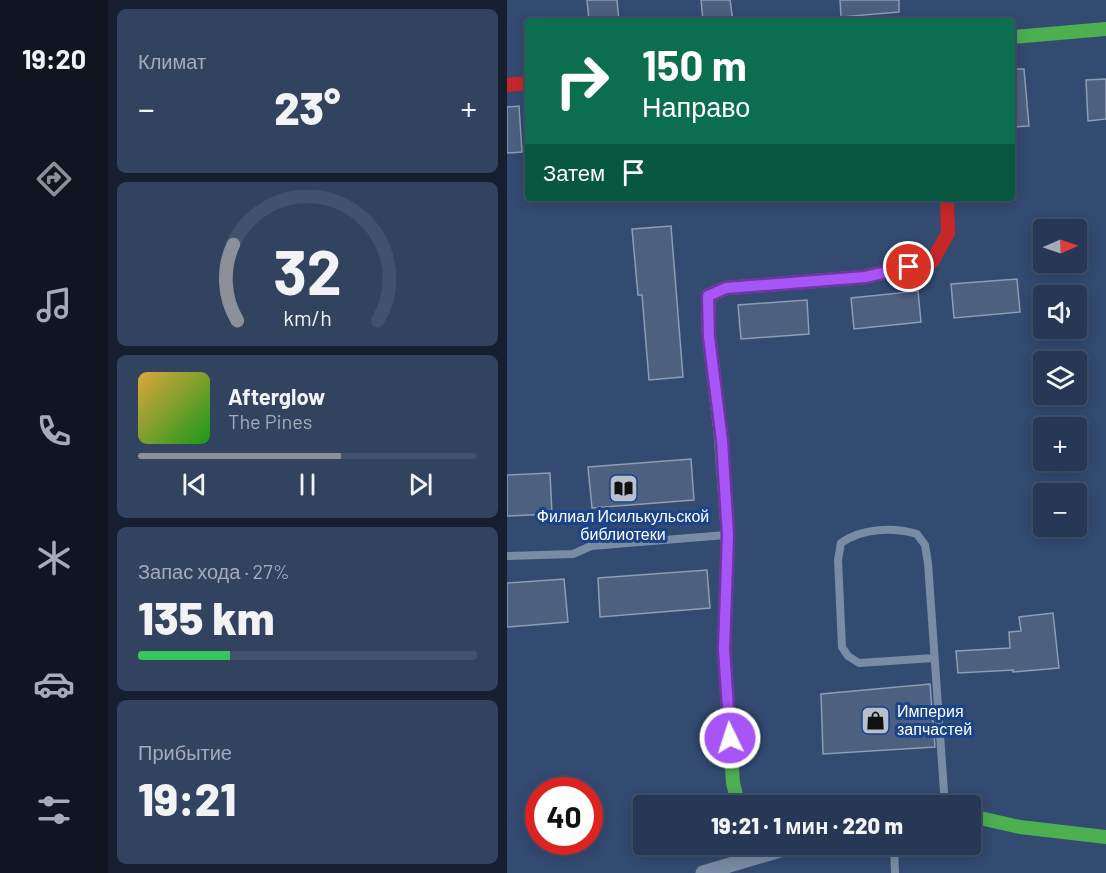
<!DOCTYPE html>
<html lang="ru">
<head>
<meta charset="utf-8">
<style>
  body { margin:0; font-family:Barlow,sans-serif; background:#32435f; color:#f1f3f6; height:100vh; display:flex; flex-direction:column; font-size:22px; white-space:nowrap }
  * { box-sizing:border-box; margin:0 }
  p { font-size:20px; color:#a4acb9 }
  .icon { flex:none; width:33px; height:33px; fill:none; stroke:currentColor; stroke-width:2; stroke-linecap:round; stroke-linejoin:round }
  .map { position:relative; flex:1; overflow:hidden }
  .details { display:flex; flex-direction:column; gap:9px; padding:9px; background:#151f2f; width:399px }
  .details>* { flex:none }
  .guide { position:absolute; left:18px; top:18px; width:490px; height:183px; border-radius:6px; box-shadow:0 3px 15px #0003,0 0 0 2px #42526c; background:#0b6e4f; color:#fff; overflow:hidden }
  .needle { width:39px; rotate:88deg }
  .buttons { position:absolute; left:526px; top:219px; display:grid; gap:12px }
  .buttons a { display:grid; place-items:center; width:54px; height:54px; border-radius:6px; background:#263855; box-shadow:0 3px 15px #0003,0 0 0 2px #42526c; font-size:30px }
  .speed { position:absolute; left:18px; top:777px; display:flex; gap:12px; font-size:30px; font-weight:700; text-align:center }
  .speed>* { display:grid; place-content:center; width:78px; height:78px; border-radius:50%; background:#263855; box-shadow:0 3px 15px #0003,0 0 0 2px #42526c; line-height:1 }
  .speed .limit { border:9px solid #d22; background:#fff; color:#111 }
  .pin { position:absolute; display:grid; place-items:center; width:51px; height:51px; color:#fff; margin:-26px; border:3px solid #fff; border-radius:50%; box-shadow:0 2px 6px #0007 }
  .me { position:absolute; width:66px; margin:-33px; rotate:356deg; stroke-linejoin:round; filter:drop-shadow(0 0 4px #0008) }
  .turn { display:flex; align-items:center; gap:21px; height:126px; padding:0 18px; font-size:27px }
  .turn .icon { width:78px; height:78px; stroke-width:2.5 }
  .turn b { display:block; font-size:42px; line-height:51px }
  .then { display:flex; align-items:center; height:57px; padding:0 18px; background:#0003; gap:12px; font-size:22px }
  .big { font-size:45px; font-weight:800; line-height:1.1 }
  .details .tile { flex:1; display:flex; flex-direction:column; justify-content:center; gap:9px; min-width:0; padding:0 21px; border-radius:9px; background:#32435f }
  .details .dial { align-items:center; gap:0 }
  .dial svg { height:156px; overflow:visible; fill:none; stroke:#42526c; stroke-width:7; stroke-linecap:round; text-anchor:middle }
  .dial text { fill:#f1f3f6; stroke:none }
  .song { display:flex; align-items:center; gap:18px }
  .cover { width:72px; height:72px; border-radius:9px; background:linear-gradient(135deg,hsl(40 70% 55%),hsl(120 70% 35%)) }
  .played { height:6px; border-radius:3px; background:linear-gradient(90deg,#8c9099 60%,#42526c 60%) }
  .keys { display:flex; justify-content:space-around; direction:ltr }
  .heat { display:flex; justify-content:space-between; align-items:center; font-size:33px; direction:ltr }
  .charge { height:9px; border-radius:4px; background:linear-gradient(90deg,#34c759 27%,#42526c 0) }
  .trip { position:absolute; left:126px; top:795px; width:348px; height:60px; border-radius:6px; background:#263855; box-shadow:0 3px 15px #0003,0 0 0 2px #42526c; font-weight:800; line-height:60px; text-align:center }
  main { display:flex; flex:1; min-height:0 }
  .tab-bar { display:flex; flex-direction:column; width:108px; justify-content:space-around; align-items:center; background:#0f1622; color:#a4acb9 }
  .tab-bar .icon { width:42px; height:42px }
  .tab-bar .selected { color:#8c9099 }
  .tab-bar b { font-size:27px; color:#f1f3f6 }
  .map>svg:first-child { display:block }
  .building { fill:#4d6080; stroke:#8e9cb4; stroke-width:1.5 }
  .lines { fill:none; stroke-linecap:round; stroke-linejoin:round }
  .lane { stroke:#7a8ba6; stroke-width:8 }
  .street { stroke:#7a8ba6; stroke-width:15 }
  .fast { stroke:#4caf50; stroke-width:14 }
  .slow { stroke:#ffc107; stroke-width:14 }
  .jam { stroke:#c62828; stroke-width:14 }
  .route-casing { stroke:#6d37a1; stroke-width:15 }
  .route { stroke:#a855f7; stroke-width:10 }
  .labels { text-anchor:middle; stroke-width:6; stroke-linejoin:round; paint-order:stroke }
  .poi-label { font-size:16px; fill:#fff; stroke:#1a438a }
</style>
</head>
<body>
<main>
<nav class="tab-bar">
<b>19:20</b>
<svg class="icon selected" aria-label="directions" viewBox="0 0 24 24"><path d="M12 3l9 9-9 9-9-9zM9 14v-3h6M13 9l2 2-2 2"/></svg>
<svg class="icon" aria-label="music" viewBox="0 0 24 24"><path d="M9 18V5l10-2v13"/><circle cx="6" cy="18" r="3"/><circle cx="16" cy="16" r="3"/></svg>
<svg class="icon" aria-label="phone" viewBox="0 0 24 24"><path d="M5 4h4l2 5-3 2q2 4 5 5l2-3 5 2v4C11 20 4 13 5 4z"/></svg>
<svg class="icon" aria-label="climate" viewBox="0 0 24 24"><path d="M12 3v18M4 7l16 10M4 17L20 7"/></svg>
<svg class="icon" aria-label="car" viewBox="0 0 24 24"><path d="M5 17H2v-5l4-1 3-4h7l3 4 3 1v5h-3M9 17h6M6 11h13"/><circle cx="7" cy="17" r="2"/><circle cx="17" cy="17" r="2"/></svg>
<svg class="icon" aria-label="filters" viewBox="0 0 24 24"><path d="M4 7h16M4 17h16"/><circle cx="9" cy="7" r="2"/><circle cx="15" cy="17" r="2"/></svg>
</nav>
<section class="details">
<div class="tile"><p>Климат</p>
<div class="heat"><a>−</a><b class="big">23°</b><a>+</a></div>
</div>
<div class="tile dial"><svg viewBox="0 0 100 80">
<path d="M14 69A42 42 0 1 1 86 69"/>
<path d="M14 69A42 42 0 0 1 12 30" stroke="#8c9099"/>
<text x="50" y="56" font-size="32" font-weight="700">32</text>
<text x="50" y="72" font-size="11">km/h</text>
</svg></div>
<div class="tile">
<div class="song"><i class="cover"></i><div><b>Afterglow</b><p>The Pines</p></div></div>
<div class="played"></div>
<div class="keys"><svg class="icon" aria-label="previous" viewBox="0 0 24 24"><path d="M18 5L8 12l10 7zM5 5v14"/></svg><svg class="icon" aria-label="pause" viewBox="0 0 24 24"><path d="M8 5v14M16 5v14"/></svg><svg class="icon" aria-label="next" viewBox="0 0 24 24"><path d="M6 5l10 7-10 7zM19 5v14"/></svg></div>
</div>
<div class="tile"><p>Запас хода · 27%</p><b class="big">135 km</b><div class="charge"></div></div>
<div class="tile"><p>Прибытие</p><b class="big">19:21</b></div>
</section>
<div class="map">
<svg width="599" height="873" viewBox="0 0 599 873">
  <rect width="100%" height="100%" fill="#334a71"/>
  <!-- building -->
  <path class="building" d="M80,0H110L112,21H82Z
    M194,0H223L226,21H196Z
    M333,0H392V12L334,17Z
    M506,69H517L522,126L506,127Z
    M599,79V119L581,121L579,80Z
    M12,106L15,152L0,153V107Z
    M164,226L176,377L142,380L135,295H131L125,229Z
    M510,279L513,312L447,318L444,284Z
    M411,291L414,322L347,329L344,298Z
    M300,300L302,334L234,339L231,305Z
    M184,459L187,500L85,508L81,467Z
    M43,473L45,514L0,516V475Z
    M200,570L203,608L93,617L91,578Z
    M57,579L61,622L0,627V583Z
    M546,613L552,668L506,672V670L451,673L449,651L503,648L502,632L514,631L512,617Z
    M423,684L428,747L316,754L314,694Z"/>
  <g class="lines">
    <!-- lane -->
    <path class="lane" d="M0,556L66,554L84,546L219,535
      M427,658L352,663L341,656L335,647L331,560L334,543C355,528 386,527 410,534L418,545L421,563L438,806
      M387,844L388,873"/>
    <!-- street -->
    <path class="street" d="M196,873L293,844"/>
    <!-- fast -->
    <path class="fast" d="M506,37L599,29
      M213,427L221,535L217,649L226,783L232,806
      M464,816L513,827L599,837"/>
    <!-- slow -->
    <path class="slow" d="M213,427L202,337L201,296L219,288L358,277L370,274"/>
    <!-- jam -->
    <path class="jam" d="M0,85L21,83
      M370,274L425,262L441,233L440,198"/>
  </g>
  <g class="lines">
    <defs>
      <path id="route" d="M223,738L217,649L221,535L215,441L202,337L201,296L219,288L358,277L402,267"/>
    </defs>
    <!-- route casing -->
    <use href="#route" class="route-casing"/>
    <!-- route -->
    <use href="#route" class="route"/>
  </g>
  <!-- icons -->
  <defs>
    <symbol id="library-square" viewBox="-11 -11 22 22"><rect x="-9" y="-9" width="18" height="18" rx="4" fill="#b8c0cd" stroke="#1a438a"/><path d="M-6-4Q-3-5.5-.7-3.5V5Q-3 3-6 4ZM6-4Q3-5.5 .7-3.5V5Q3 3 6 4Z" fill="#111"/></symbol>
    <symbol id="shop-square" viewBox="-11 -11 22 22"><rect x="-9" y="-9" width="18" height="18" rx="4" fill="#b8c0cd" stroke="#1a438a"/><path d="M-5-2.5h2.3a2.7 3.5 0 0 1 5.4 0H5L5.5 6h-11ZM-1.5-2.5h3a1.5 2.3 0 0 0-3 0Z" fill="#111"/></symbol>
  </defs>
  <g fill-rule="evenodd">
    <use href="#library-square" x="100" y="472" width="33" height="33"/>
    <use href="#shop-square" x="352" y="704" width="33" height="33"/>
  </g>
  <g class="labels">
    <!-- poi labels -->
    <g class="poi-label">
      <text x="116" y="522">Филиал Исилькульской<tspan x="116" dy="18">библиотеки</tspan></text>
      <text x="390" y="717" text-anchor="start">Империя<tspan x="390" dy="18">запчастей</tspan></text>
    </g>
  </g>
</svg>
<div class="buttons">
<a><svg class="needle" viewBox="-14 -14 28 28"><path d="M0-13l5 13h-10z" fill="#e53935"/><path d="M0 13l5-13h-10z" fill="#a4acb9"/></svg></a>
<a><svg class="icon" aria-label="sound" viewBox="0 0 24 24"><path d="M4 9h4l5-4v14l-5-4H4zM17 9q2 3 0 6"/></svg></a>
<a><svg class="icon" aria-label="layers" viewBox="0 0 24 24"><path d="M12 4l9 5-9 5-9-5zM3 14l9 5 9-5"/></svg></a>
<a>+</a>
<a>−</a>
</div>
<div class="speed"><div class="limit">40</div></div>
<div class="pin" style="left:402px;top:267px;background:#d93025"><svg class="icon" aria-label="arrive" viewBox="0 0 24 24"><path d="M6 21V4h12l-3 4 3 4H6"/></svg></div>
<svg class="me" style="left:223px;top:738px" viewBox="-20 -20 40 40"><circle r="17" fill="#a855f7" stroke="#fff" stroke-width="3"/><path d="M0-11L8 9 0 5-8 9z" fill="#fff"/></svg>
<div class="trip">19:21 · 1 мин · 220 m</div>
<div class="guide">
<div class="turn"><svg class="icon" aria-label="right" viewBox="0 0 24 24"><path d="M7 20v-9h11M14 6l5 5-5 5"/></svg><div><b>150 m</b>Направо</div></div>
<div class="then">Затем<svg class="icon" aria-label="arrive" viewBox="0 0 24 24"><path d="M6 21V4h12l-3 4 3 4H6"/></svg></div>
</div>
</div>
</main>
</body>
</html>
